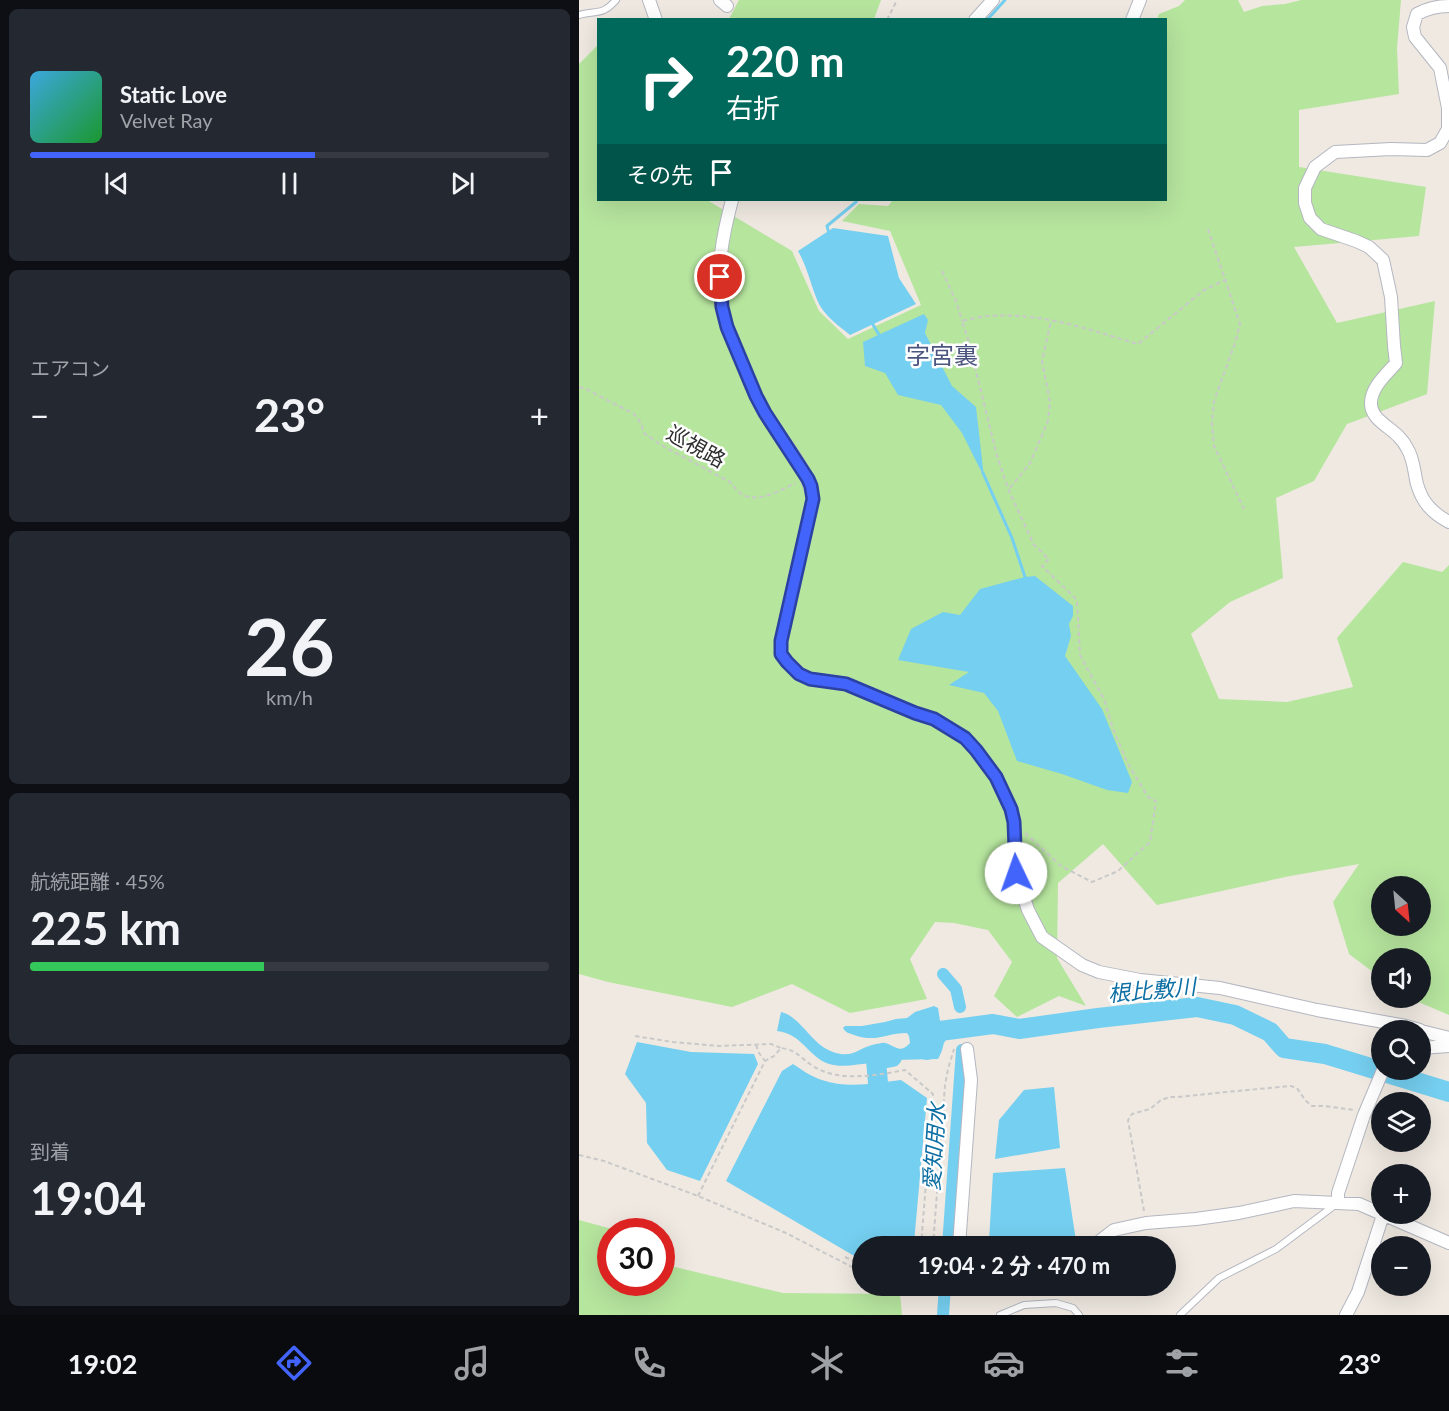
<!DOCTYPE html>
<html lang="ja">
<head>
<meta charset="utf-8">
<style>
  body { margin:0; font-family:Lato,"Noto Sans JP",sans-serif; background:#242831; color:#f1f3f6; height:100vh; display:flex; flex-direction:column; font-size:22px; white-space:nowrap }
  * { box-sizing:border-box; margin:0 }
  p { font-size:20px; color:#9ea1a6 }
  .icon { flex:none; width:33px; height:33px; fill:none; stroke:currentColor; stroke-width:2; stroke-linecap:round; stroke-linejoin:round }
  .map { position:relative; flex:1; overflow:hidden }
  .drawer { display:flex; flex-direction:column; gap:9px; padding:9px; background:#0d0f14; width:579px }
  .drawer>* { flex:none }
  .banner { position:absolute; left:18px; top:18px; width:570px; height:183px; border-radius:0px; box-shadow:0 6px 24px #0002; background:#00695c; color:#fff; overflow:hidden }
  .needle { width:39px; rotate:153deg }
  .controls { position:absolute; left:792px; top:876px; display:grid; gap:12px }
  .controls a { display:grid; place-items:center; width:60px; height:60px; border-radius:50%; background:#171b24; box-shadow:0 6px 24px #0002; font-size:30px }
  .speed { position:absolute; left:18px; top:1218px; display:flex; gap:12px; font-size:30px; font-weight:700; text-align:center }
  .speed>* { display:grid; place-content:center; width:78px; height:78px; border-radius:50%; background:#171b24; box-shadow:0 6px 24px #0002; line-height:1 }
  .speed .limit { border:9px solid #d22; background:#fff; color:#111 }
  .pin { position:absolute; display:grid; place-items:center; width:51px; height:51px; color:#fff; margin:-26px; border:3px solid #fff; border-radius:50%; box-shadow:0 2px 6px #0007 }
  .me { position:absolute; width:66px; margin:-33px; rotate:357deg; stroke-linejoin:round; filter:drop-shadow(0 0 4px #0008) }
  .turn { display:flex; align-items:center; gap:21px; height:126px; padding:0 30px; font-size:27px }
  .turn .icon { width:78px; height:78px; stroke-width:2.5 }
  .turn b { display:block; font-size:42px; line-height:51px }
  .then { display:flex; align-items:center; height:57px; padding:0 30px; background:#0003; gap:12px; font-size:22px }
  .big { font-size:45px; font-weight:700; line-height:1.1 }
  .drawer .card { flex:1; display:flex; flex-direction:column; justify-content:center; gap:9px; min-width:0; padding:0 21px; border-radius:9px; background:#242831 }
  .drawer .dial { align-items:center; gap:0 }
  .dial b { font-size:78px; line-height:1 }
  .song { display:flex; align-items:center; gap:18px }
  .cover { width:72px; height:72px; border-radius:9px; background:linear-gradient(135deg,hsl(200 70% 55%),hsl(130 70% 35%)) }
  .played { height:6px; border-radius:3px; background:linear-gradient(90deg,#4264fb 55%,#363941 55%) }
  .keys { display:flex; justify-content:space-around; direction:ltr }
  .heat { display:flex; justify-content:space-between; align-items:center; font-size:33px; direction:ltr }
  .charge { height:9px; border-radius:4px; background:linear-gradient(90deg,#34c759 45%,#363941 0) }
  .trip { position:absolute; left:273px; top:1236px; width:324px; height:60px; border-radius:30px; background:#171b24; box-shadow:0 6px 24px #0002; font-weight:700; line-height:60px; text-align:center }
  .tab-bar { display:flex; height:96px; justify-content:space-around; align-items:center; background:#090b0e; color:#9ea1a6 }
  .tab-bar .icon { width:42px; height:42px }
  .tab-bar .selected { color:#4264fb }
  .tab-bar b { font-size:27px; color:#f1f3f6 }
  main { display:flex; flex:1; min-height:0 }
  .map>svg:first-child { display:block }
  .green { fill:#b6e59e; fill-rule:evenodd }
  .water { fill:#75cff0 }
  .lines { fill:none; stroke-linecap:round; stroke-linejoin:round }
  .stream { stroke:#75cff0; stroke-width:3 }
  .canal { stroke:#75cff0; stroke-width:12 }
  .river { stroke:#75cff0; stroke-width:20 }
  .lane-casing { stroke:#b4b7c1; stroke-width:8 }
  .street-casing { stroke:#b4b7c1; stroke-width:14 }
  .path { stroke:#c9c9c9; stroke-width:2; stroke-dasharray:4.5 3; stroke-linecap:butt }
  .lane { stroke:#fff; stroke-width:6 }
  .street { stroke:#fff; stroke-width:12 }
  .route-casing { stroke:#2b41a3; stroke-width:15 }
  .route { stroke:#4264fb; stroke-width:10 }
  .labels { text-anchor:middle; stroke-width:5; stroke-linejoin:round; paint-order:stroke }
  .street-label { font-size:21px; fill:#2e2e2e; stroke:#fff }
  .water-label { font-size:22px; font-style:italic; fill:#0d6fa3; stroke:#fff }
  .quarter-label { font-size:24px; fill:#4d5680; stroke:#fff }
</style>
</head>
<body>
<main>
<section class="drawer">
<div class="card">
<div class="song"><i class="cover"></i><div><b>Static Love</b><p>Velvet Ray</p></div></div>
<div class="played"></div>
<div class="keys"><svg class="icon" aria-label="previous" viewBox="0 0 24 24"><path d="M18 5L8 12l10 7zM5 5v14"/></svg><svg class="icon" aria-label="pause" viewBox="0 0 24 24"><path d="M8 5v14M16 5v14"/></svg><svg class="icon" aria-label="next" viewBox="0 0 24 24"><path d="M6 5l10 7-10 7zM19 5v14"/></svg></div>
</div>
<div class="card"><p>エアコン</p>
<div class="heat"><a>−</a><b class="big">23°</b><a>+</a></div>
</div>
<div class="card dial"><b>26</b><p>km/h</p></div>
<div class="card"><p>航続距離 · 45%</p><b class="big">225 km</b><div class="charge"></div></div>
<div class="card"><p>到着</p><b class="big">19:04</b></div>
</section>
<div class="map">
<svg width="870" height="1315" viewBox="0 0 870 1315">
  <rect width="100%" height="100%" fill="#efe9e1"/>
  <!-- green -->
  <path class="green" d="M160,0H302L295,19H150Z
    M606,0H659L665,12L683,6L706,4L722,0H822L818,48L820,94L720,110V167L847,187L840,236L715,247L758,323L856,301L848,394L768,424L735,481L697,498L704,578L651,602L612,634L640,699L708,702L774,687L758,638L824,562L863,572L870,565V1015L830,998H842V958H802V978L770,954L754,902L780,864L711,876L578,905L524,844L479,883L478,958L507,1006L480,996L438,1017L415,996L433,962L409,930L375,923L356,922L331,959L348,999L271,1013L213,984L153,1007L29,982L0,974V64L19,45L20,200H128L213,251L240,311L269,339L342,305L311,231L263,221L280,204L309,206L314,200H586V20L578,19L580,14L600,6ZM802,886H842V926H802Z
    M0,1220L40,1231L32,1232V1282H82L83,1259L92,1266L204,1293L321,1294L323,1315H0Z"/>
  <!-- water -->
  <path class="water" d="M254,228L309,236L320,278L337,304L271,335C260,326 247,317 240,304C232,287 229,268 219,251Z
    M345,314L349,320L346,333L373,386L397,407L405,477L383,433L362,405L319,395L306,373L286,366L284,342Z
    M456,576L494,606V616L490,624L492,636L486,656L523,709L553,782L549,793L528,790L483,774L438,761L419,711L405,693L370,685L390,672L319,660L332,629L364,612L381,615L401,589L446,577Z
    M355,1006L359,1008L362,1027H365C366,1039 365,1049 359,1059L314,1060L303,1063L302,1070H294L293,1063C280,1064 263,1068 250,1064C229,1057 224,1034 198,1031L202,1012C222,1016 233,1047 257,1053C276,1058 280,1047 297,1044C300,1044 303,1042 306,1043C316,1045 320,1055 331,1043L330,1036L328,1033C307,1033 298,1043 275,1035C270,1033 267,1033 264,1028L266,1026H283L306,1022L317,1019L328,1018L336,1012Z
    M58,1042L112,1052L175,1054L179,1064L121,1181L88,1170L68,1143L67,1103L46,1074Z
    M214,1064C223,1070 233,1077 243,1080C269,1089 296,1083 322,1080L348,1098L335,1243L332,1246H284L283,1258L277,1257L147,1181L203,1071Z
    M475,1087L481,1148L416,1159L420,1120L445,1090Z
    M486,1168L497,1241H410L414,1173Z"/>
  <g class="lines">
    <!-- stream -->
    <path class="stream" d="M408,20L426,0
      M250,234L248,226L277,202L278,200
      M293,323L302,338
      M404,473L433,538L446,577"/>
    <!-- canal -->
    <path class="canal" d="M364,974L377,989L381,1007
      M369,1246L383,1050
      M364,1315L366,1286"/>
    <!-- river -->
    <path class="river" d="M348,1050L361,1031L414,1024L440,1029L519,1018L618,1007L656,1015L691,1032L705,1048L746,1054L870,1092
      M299,1083L297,1060L313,1057"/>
    <defs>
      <path id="lane" d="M0,15C18,10 23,16 37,0
        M421,1315L445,1305L477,1303L494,1308L500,1315
        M601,1315L640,1278L697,1249L756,1205"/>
      <path id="street" d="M70,0L77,20
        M141,0L148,6
        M870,6C858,6 849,8 838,14L834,27L836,37L861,68L869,108V129L861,143L848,150L812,149L756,152L736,167L726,188V203L731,218L742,229L777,241L790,247L804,260L812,297L815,346L817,363C808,374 793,386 792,402C791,419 810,426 820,437C823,440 826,444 828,448C835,459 835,472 838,484C843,502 853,513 870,522
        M396,20L414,0
        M553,20L561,0
        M153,200C144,234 136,273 143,309C147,328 156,347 164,365C171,382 177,400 187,415C204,442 229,468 234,499L202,641V654L208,662L221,674L231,679L267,684L336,713L355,719L386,738L397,750L417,777L432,809L435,822L437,873L449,910L463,937L503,965L520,972L561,980L641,988L738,1010L827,1026L841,1030
        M842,1031L870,1038
        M842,1048L870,1046
        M759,1203V1193L785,1115L804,1070
        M380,1246L392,1080L388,1049
        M510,1246L517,1244L535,1230L567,1223L617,1219L660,1213L715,1201L780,1204L870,1243
        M767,1315L779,1292L804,1215"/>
    </defs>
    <!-- lane casing -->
    <use href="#lane" class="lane-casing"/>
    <!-- street casing -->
    <use href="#street" class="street-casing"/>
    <!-- path -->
    <path class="path" d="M308,20L318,0
      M629,229L661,324L656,343L635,401L633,423L635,446L665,509
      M363,271L377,301L383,321
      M0,387L7,389L55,414L62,423L65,433L82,445L151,482C156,488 162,496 170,497C186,500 203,489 217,483
      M431,488L451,463L469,421L471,402L463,361L472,321
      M446,833L482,866L513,882L539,871L571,842L577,801L569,797L549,764L534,729L525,699L501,655L498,600L463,566L470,559L455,545L430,491L418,456L389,339L383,321C392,319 402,316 411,316C462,312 511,330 559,344L625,290L646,280
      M56,1036L94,1042L140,1046L192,1044L202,1048
      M177,1045L180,1053L186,1061
      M0,1155L25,1161L119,1196L207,1233L275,1268L284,1271
      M119,1196L186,1061L195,1056L202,1048C218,1050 221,1058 234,1066C260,1083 298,1075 326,1070L354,1094L342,1246
      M565,1211L549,1120L553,1114L571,1109L582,1100L591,1097H599L647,1092L712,1086L718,1088L726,1100L733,1106H746L775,1110
      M354,1246L366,1085L369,1069L375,1049
      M266,1257L284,1265"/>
    <!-- lane -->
    <use href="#lane" class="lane"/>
    <!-- street -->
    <use href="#street" class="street"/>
  </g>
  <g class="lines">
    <defs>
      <path id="route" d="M141,277L143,307L148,327L177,396L186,413L229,479L232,486L234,499L202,641V654L208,662L220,674L231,679L267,684L336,713L355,719L386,738L397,750L417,777L432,809L435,822L437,873"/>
    </defs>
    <!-- route casing -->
    <use href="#route" class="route-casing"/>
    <!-- route -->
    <use href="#route" class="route"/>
  </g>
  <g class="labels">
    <!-- street labels -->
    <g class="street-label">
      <text transform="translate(117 447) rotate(29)" y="7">巡視路</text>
    </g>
    <!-- water labels -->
    <g class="water-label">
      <text transform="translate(573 990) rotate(-5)" y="8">根比敷川</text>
      <text transform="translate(355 1147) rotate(-86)" y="8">愛知用水</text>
    </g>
    <!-- quarter labels -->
    <g class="quarter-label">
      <text x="363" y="364">字宮裏</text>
    </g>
  </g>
</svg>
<div class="controls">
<a><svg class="needle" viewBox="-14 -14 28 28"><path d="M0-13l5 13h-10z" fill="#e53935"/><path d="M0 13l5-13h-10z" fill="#9ea1a6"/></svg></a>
<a><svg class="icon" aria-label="sound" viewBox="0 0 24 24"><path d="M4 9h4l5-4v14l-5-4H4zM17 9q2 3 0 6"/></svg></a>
<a><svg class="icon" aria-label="search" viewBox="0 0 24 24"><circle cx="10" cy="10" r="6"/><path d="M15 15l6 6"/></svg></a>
<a><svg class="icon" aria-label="layers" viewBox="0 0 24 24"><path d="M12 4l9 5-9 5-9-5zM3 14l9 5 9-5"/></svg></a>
<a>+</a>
<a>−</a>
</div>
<div class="speed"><div class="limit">30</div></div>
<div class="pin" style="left:141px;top:277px;background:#d93025"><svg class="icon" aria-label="arrive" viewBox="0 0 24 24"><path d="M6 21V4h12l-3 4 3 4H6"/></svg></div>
<svg class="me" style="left:437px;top:873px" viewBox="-20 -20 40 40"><circle r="19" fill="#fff"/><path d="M0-13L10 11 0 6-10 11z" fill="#4264fb"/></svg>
<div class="trip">19:04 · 2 分 · 470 m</div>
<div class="banner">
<div class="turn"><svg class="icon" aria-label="right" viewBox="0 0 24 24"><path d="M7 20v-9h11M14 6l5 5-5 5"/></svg><div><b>220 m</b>右折</div></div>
<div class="then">その先<svg class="icon" aria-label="arrive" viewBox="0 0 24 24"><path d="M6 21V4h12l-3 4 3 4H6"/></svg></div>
</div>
</div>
</main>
<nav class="tab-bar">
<b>19:02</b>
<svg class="icon selected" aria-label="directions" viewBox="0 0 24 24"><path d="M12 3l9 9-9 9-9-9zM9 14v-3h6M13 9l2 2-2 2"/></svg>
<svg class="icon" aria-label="music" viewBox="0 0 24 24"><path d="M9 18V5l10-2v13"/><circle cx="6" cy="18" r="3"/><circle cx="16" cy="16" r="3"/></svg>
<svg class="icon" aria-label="phone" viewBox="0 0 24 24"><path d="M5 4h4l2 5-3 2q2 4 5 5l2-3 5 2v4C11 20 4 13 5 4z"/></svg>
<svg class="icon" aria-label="climate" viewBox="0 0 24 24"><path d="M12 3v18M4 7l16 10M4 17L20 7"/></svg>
<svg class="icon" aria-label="car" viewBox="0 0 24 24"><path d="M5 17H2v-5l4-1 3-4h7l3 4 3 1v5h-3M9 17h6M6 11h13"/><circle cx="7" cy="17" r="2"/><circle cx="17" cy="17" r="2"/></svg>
<svg class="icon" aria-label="filters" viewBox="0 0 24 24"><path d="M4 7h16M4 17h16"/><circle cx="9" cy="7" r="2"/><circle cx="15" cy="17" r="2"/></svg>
<b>23°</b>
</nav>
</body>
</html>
